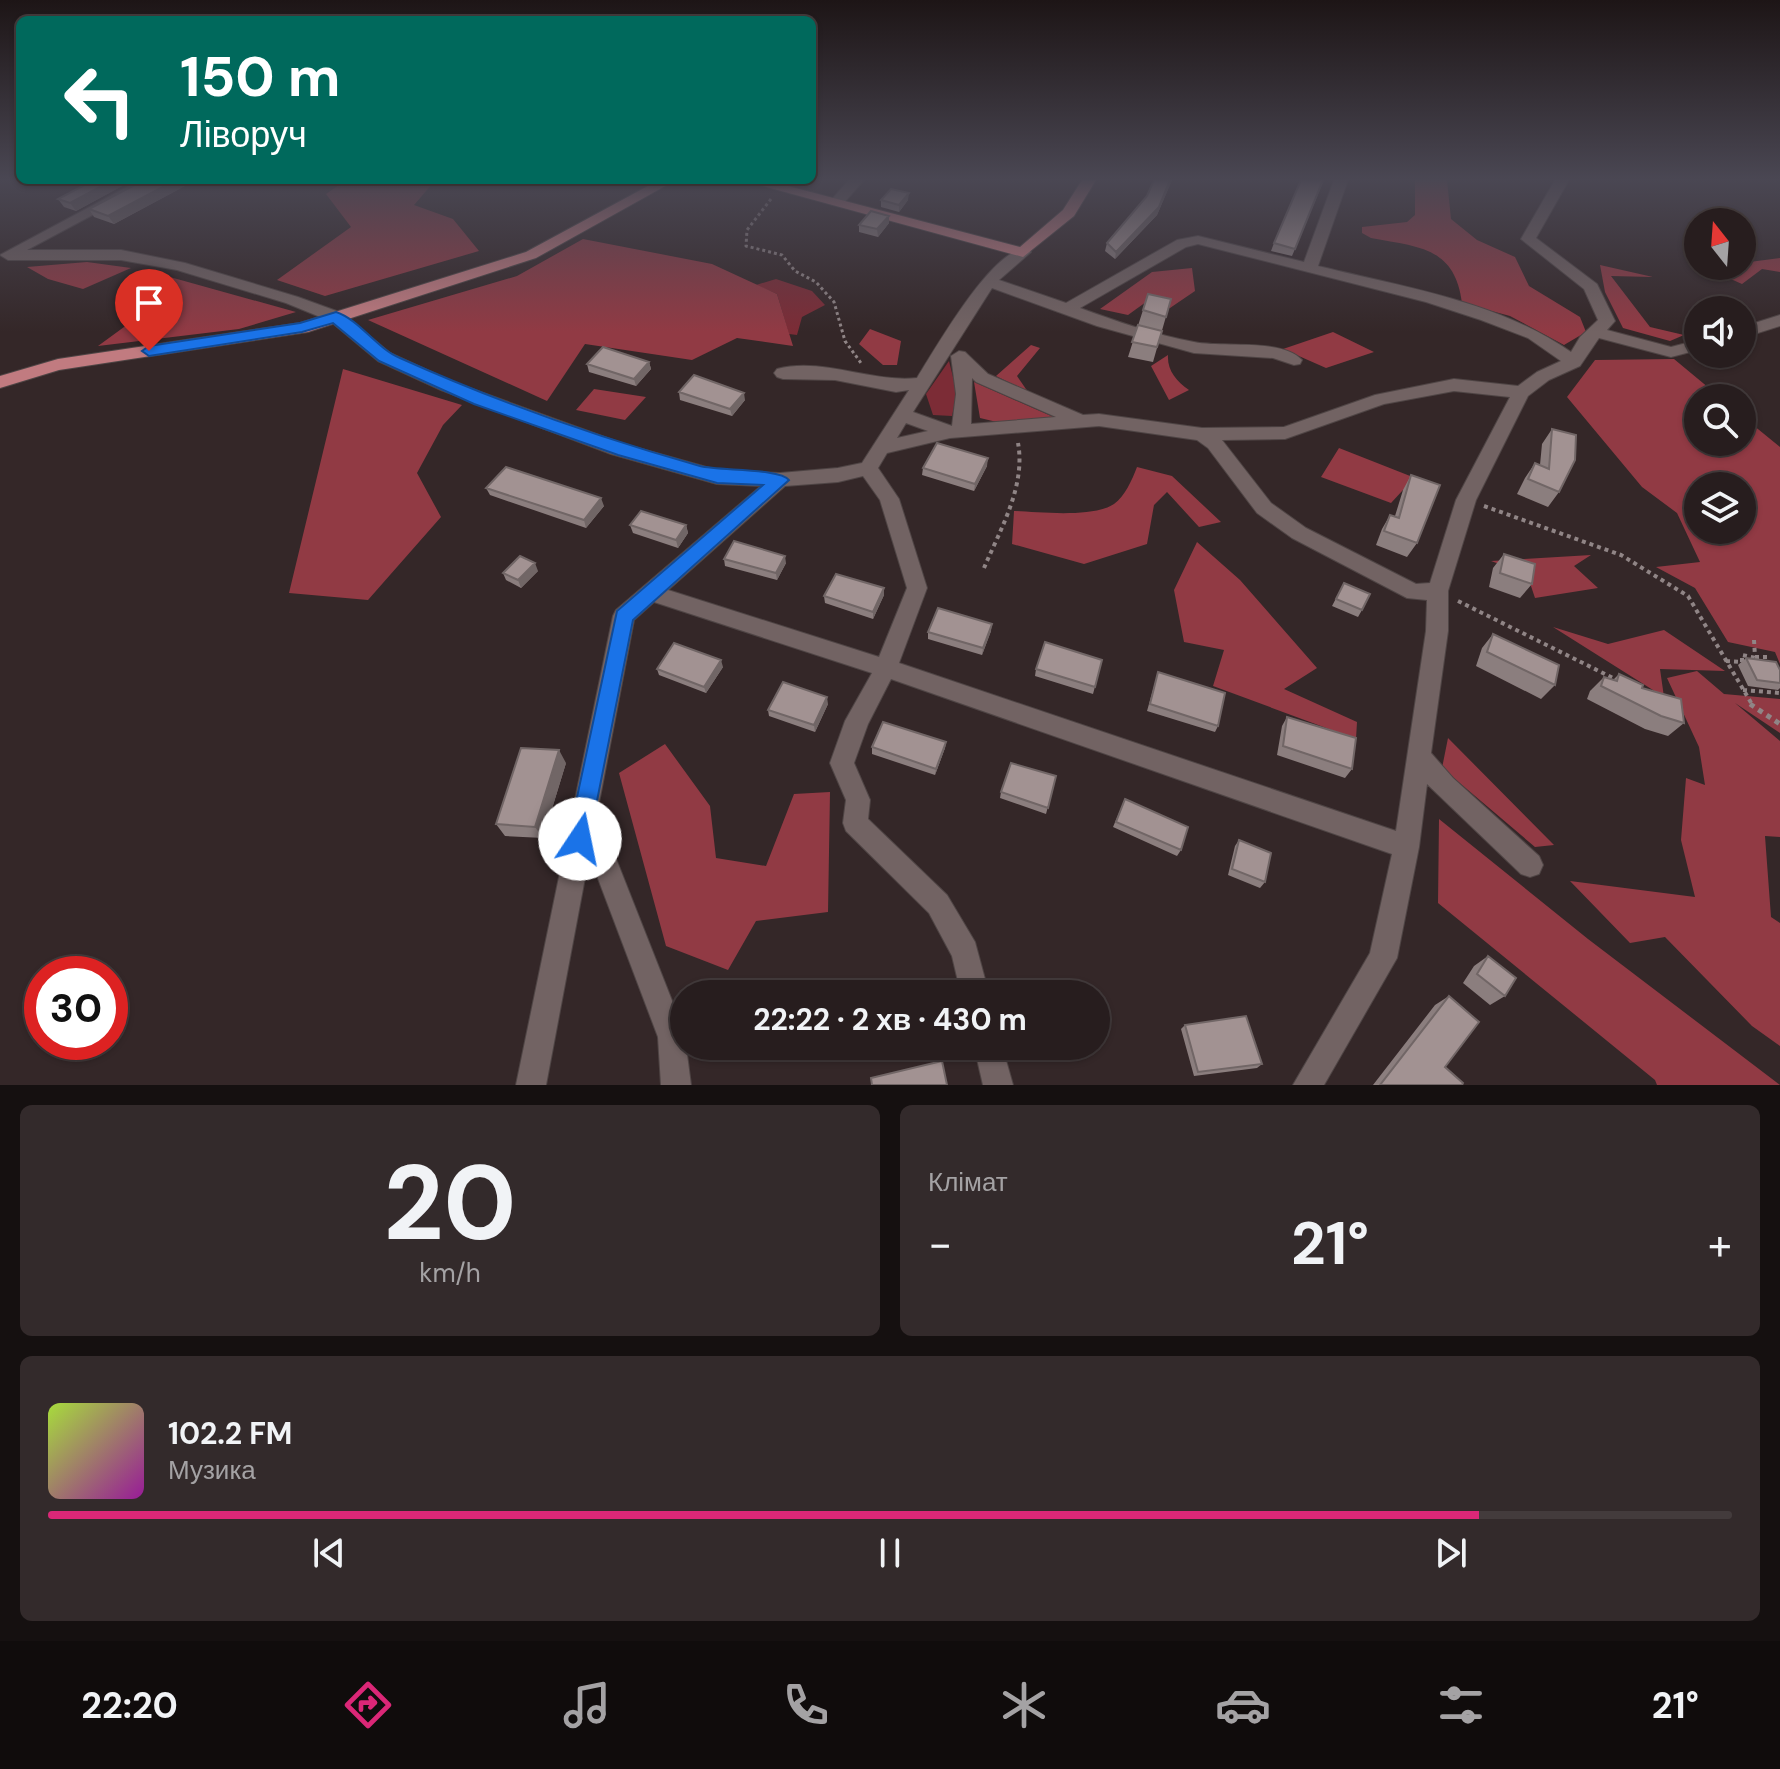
<!DOCTYPE html>
<html lang="uk">
<head>
<meta charset="utf-8">
<style>
  body { margin:0; font-family:"DM Sans",sans-serif; background:#332a2b; color:#f1f3f6; height:100vh; display:flex; flex-direction:column; font-size:30px; white-space:nowrap }
  * { box-sizing:border-box; margin:0 }
  p { font-size:26px; color:#a4a2a4 }
  .icon { flex:none; width:44px; height:44px; fill:none; stroke:currentColor; stroke-width:2; stroke-linecap:round; stroke-linejoin:round }
  .map { position:relative; height:1085px; overflow:hidden }
  .drawer { display:flex; flex-direction:column; gap:20px; padding:20px; background:#151010; flex:1 }
  .drawer>* { flex:none }
  .hud { position:absolute; left:16px; top:16px; width:800px; height:168px; border-radius:12px; box-shadow:0 2px 6px #0004,0 0 0 2px #433b3c; background:#00695c; color:#fff; overflow:hidden }
  .needle { width:52px; rotate:343deg }
  .controls { position:absolute; left:1684px; top:208px; display:grid; gap:16px }
  .controls a { display:grid; place-items:center; width:72px; height:72px; border-radius:50%; background:#271d1e; box-shadow:0 2px 6px #0004,0 0 0 2px #433b3c; font-size:40px }
  .speed { position:absolute; left:24px; top:956px; display:flex; gap:16px; font-size:40px; font-weight:700; text-align:center }
  .speed>* { display:grid; place-content:center; width:104px; height:104px; border-radius:50%; background:#271d1e; box-shadow:0 2px 6px #0004,0 0 0 2px #433b3c; line-height:1 }
  .speed .limit { border:12px solid #d22; background:#fff; color:#111 }
  .pin { position:absolute; display:grid; place-items:center; width:68px; height:68px; color:#fff; margin:-82px -34px; border-radius:50% 50% 50% 0; rotate:-45deg; box-shadow:0 0 8px #0007 }
  .pin .icon { rotate:45deg }
  .me { position:absolute; width:88px; margin:-44px; rotate:11deg; stroke-linejoin:round; filter:drop-shadow(0 0 6px #0008) }
  .turn { display:flex; align-items:center; gap:28px; height:168px; padding:0 32px; font-size:36px }
  .turn .icon { width:104px; height:104px; stroke-width:2.5 }
  .turn b { display:block; font-size:56px; line-height:68px }
  .big { font-size:60px; font-weight:700; line-height:1.1 }
  .drawer .card { flex:1; display:flex; flex-direction:column; justify-content:center; gap:12px; min-width:0; padding:0 28px; border-radius:12px; background:#332a2b }
  .drawer .dial { align-items:center; gap:0 }
  .dial b { font-size:104px; line-height:1 }
  .song { display:flex; align-items:center; gap:24px }
  .cover { width:96px; height:96px; border-radius:12px; background:linear-gradient(135deg,hsl(80 70% 55%),hsl(300 70% 35%)) }
  .played { height:8px; border-radius:4px; background:linear-gradient(90deg,#db2777 85%,#433b3c 85%) }
  .keys { display:flex; justify-content:space-around; direction:ltr }
  .heat { display:flex; justify-content:space-between; align-items:center; font-size:44px; direction:ltr }
  .drawer .tiles { flex:1; display:grid; gap:20px; grid-template-columns:1fr 1fr }
  .card:last-child { grid-column:span 2 }
  .trip { position:absolute; left:670px; top:980px; width:440px; height:80px; border-radius:40px; background:#271d1e; box-shadow:0 2px 6px #0004,0 0 0 2px #433b3c; font-weight:700; line-height:80px; text-align:center }
  .tabs { display:flex; height:128px; justify-content:space-around; align-items:center; background:#100c0c; color:#a4a2a4 }
  .tabs .icon { width:56px; height:56px }
  .tabs .on { color:#db2777 }
  .tabs b { font-size:36px; color:#f1f3f6 }
  .map>svg:first-child { display:block }
  .green { fill:#7c2c36 }
  .forest { fill:#913a44; fill-rule:evenodd }
  .lines { fill:none; stroke-linecap:round; stroke-linejoin:round }
  .minor-casing { stroke:#4f4545; stroke-width:2 }
  .major-casing { stroke:#4f4545; stroke-width:2 }
  .path-far2 { stroke:#908586; stroke-width:3; stroke-dasharray:3 3; stroke-linecap:butt }
  .path-far1 { stroke:#908586; stroke-width:4; stroke-dasharray:4 4; stroke-linecap:butt }
  .path { stroke:#908586; stroke-width:5; stroke-dasharray:5 5; stroke-linecap:butt }
  .minor { fill:#726363; fill-rule:evenodd }
  .major { fill:#c17b80; fill-rule:evenodd }
  .wall { fill:#8b7e7e }
  .shaded-wall { fill:#716666 }
  .building { fill:#a29292; stroke:#716666; stroke-width:2 }
  .route { fill:#1a73e8; stroke:#114b97; stroke-width:2 }
</style>
</head>
<body>
<div class="map">
<svg width="1780" height="1085" viewBox="0 0 1780 1085">
  <rect width="100%" height="100%" fill="#342728"/>
  <!-- green -->
  <path class="green" d="M776,279L812,291L825,305L802,317L797,335L789,334L777,294L756,285Z
    M949,361L957,393L952,416L933,415L926,394Z"/>
  <!-- forest -->
  <path class="forest" d="M346,180H424L433,183L414,205L453,219L479,251L325,296L277,280L351,227L326,194Z
    M1415,180H1447L1451,219L1477,240L1515,257L1529,286L1580,317L1586,332L1564,345L1510,316L1462,303C1455,247 1419,247 1371,238L1362,233V227L1407,222L1415,215Z
    M583,239L712,264L777,294L793,346L737,338L692,360L585,344L547,401L368,320L517,276Z
    M1780,258V272L1762,269L1742,284L1724,276L1734,266H1742V263Z
    M87,262L131,268L83,289L48,279L27,267Z
    M1600,265L1653,277L1611,276L1650,327L1684,335L1670,341L1623,328L1605,292Z
    M1192,268L1195,291L1170,308L1146,302L1128,315L1100,309L1152,272Z
    M170,277L296,312L239,329L98,346L150,308Z
    M870,329L901,341L897,365H883L859,344Z
    M1333,332L1374,352L1326,368L1283,349Z
    M1031,345L1040,348L1017,376L1028,392L996,376Z
    M1168,355C1167,370 1176,381 1189,390L1169,400L1151,366Z
    M1674,359L1721,398H1698V442H1742V416L1780,447V664L1775,652L1728,642L1695,588L1656,567L1700,562L1677,513L1642,487L1567,397L1595,360ZM1698,486H1742V530H1698Z
    M343,369L462,405L443,425L417,473L441,517L368,600L289,593Z
    M974,382L1058,419L1001,423L980,418Z
    M594,389L646,397L625,420L576,410Z
    M1339,448L1433,485L1403,490L1391,503L1321,477Z
    M1137,467L1172,476L1221,522L1199,527L1167,492L1154,505L1147,544L1084,564L1012,544L1014,511C1038,512 1094,518 1114,504C1125,496 1132,480 1137,467Z
    M1197,542L1240,580L1317,668L1284,689L1357,722L1356,739L1213,686L1224,650L1184,642L1174,590Z
    M1591,555L1574,566L1598,588L1535,598L1527,574L1491,561Z
    M1553,627L1608,644L1664,630L1725,671L1660,669L1664,697Z
    M1697,671L1724,694L1780,699V733L1735,703L1780,741V837L1765,836L1771,917L1780,923V1046L1752,1026L1665,937L1630,943L1570,881L1695,897L1681,840L1686,778L1705,785L1699,747L1667,678Z
    M1448,738L1554,845L1535,847L1442,768Z
    M665,744L710,806L716,858L766,866L794,794L830,792L828,912L756,921L728,970L666,946L619,773Z
    M1439,819L1588,939L1780,1085H1657L1655,1080L1438,903Z"/>
  <g class="lines">
    <defs>
      <path id="minor" d="M140,180H158L27,250H121L185,263L298,297L342,313L390,353L453,382L624,444L717,470L780,473L838,468L862,463L909,390L896,392L835,380L783,379L777,377L774,373L777,369C823,357 871,383 917,378C934,351 995,243 1028,249L1031,252L999,280L1066,303L1177,240L1198,236L1304,262L1334,180H1348L1318,266C1403,287 1498,301 1571,352L1580,337L1598,320L1584,289L1521,239L1555,180H1569L1536,238L1597,284L1615,321L1607,330L1671,347L1698,340V350L1671,357L1599,338L1580,366L1549,380L1528,396L1476,500L1448,591V631L1431,753L1453,778L1539,856L1543,865L1539,874L1530,877L1521,874L1427,784L1419,847L1397,958L1324,1085H1293L1370,953L1392,854L891,679L868,724L854,763L870,800L868,819L947,895L975,942L989,994H961L952,956L929,913L846,831L843,823L846,800L830,763L845,721L872,673L654,602L634,620L593,834L613,851L684,1031L691,1085H661L658,1037L594,868L588,862L546,1085H516L613,616L616,610L761,486L717,484L611,454L441,390L378,361L330,321L286,303L177,270L121,260H8L0,255ZM1198,244L1426,302L1481,320L1528,338L1561,361L1537,372L1518,386L1454,379L1375,395L1284,427L1202,428L1099,414L1083,415L988,374L965,352L959,351L951,356L956,394L952,426L913,412L992,288L1097,326L1194,353L1273,358L1294,365L1300,364L1302,360C1282,338 1222,348 1194,342C1155,335 1116,321 1080,308L1186,247ZM972,378L976,382L1056,417L971,424ZM1454,391L1510,397L1456,500L1430,583L1416,584L1306,528L1271,503L1222,440L1285,439L1384,404ZM906,423L928,431L897,438ZM1099,426L1197,440L1208,448L1257,513L1292,538L1407,598L1427,600L1426,631L1396,831L899,663L927,588L899,499L878,468L887,453L950,438ZM863,476L880,500L907,588L879,657L668,590L785,486L838,482Z
        M849,180H864L842,205H832V199Z
        M1780,315V326L1742,338V327Z
        M974,1046H1002L1013,1085H983Z"/>
      <path id="major" d="M659,180H676L536,258L308,332L59,370L0,388V376L58,359L300,323L526,252Z
        M741,180H765L1020,247L1063,210L1082,180H1096L1074,216L1023,257Z"/>
    </defs>
    <!-- minor casing -->
    <use href="#minor" class="minor-casing"/>
    <!-- major casing -->
    <use href="#major" class="major-casing"/>
    <!-- path-far2 -->
    <path class="path-far2" d="M771,199L747,230L746,246L782,255L795,271L816,282L834,302L845,341L861,363"/>
    <!-- path-far1 -->
    <path class="path-far1" d="M1484,506L1621,555L1688,596L1753,706
      M984,568C1000,530 1026,486 1018,443
      M1458,601L1619,681
      M1754,640L1755,657
      M1755,657H1767
      M1726,661L1743,662
      M1742,662V655L1756,658L1757,662
      M1743,690L1780,693"/>
    <!-- path -->
    <path class="path" d="M1750,704L1780,724"/>
    <!-- minor -->
    <use href="#minor" class="minor"/>
    <!-- major -->
    <use href="#major" class="major"/>
  </g>
  <!-- wall -->
  <path class="wall" d="M94,180H133L76,211L64,207L58,199Z
    M144,180H196L114,224L94,217L89,209Z
    M1154,180H1172L1157,215L1115,259L1105,251L1107,243L1147,196Z
    M1324,180L1292,256L1271,251L1274,243Z
    M881,200H908L899,212L881,207Z
    M889,223L878,237L859,232V225Z
    M1171,299L1153,362L1128,357L1143,310Z
    M649,362L651,369L636,386L589,372L587,364Z
    M679,392L745,400L732,416L680,400Z
    M1552,429L1559,492L1548,507L1517,494L1525,478L1535,463L1540,465L1542,444Z
    M987,466L974,491L922,475L923,468Z
    M1411,475L1417,543L1407,557L1376,545L1382,529L1390,515L1395,516L1403,490Z
    M486,488L604,506L586,528L490,495Z
    M630,525H686L688,533L678,548L633,533Z
    M1504,554L1532,584L1520,598L1489,587L1493,568Z
    M724,559L786,563L777,580L725,566Z
    M538,571L521,588L506,580L503,573Z
    M1344,583L1362,610L1358,617L1332,606Z
    M884,588V595L873,619L825,603L824,596Z
    M991,631L982,655L928,639V632Z
    M1493,634L1555,685L1541,699L1476,666L1482,648Z
    M1746,658L1780,670V688L1778,690L1748,686L1738,665Z
    M1102,660L1093,694L1035,676L1036,669Z
    M723,667L706,693L659,675L657,669Z
    M1158,672L1218,726L1215,732L1147,711Z
    M1619,674L1642,688L1684,723L1668,736L1645,729L1587,699L1590,691L1604,677L1613,680Z
    M828,704L815,732L769,716L768,710Z
    M1287,717L1352,769L1345,778L1277,755L1282,726Z
    M946,742L945,748L935,775L872,754V747Z
    M566,763L543,838L505,836L496,824Z
    M1056,776L1046,814L1000,798L1001,792Z
    M1125,799L1181,850L1177,856L1113,827Z
    M1239,840L1265,882L1260,888L1228,875L1235,846Z
    M1488,956L1505,996L1490,1005L1463,983L1474,966Z
    M1449,996L1445,1067L1462,1085H1373L1435,1005Z
    M1185,1025L1262,1064L1257,1068L1194,1076L1181,1029Z"/>
  <!-- shaded-wall -->
  <path class="shaded-wall" d="M113,180H133L76,211L70,203Z
    M176,180H196L114,224L108,216Z
    M1170,180H1172L1157,215L1115,259L1116,252Z
    M909,193L908,200L899,212V205Z
    M889,216V223L878,237L877,229Z
    M649,362L651,369L636,386L634,379Z
    M744,393L745,400L732,416L730,409Z
    M988,458L987,466L974,491L975,484Z
    M601,498L604,506L586,528L584,520Z
    M686,525L688,533L678,548L676,540Z
    M785,556L786,563L777,580L776,573Z
    M535,563L538,571L521,588L518,580Z
    M884,588V595L873,619V612Z
    M992,624L991,631L982,655L983,648Z
    M721,660L723,667L706,693L704,687Z
    M827,697L828,704L815,732L814,725Z
    M946,742L945,748L935,775L936,769Z
    M559,750L566,763L543,838L535,827Z"/>
  <!-- building -->
  <path class="building" d="M94,180H113L70,203L58,199Z
    M144,180H176L108,216L89,209Z
    M1154,180H1170L1159,207L1116,252L1107,243L1147,196Z
    M1301,180H1323L1295,249L1274,243Z
    M891,189L909,193L899,205L881,200Z
    M871,211L889,216L877,229L859,225Z
    M1148,294L1171,299L1166,317L1143,310Z
    M1138,325L1162,331L1157,347L1132,342Z
    M603,347L649,362L634,379L587,364Z
    M694,375L744,393L730,409L679,392Z
    M1552,429L1576,435L1575,460L1559,492L1528,479L1535,463L1549,469Z
    M937,443L988,458L975,484L923,468Z
    M506,467L601,498L584,520L486,488Z
    M1411,475L1440,485L1417,543L1384,531L1390,515L1399,518Z
    M641,511L686,525L676,540L630,525Z
    M734,541L785,556L776,573L724,559Z
    M1504,554L1535,564L1532,584L1500,573Z
    M520,556L535,563L518,580L503,573Z
    M836,574L884,588L873,612L824,596Z
    M1344,583L1370,594L1362,610L1336,599Z
    M938,608L992,624L983,648L928,632Z
    M1493,634L1559,665L1555,685L1487,652Z
    M1045,642L1102,660L1095,687L1036,669Z
    M674,643L721,660L704,687L657,669Z
    M1746,658L1776,662L1780,670V683L1757,680Z
    M1158,672L1225,693L1218,726L1150,704Z
    M1619,674L1643,685L1642,688L1681,699L1684,723L1661,716L1601,686L1604,677L1617,681Z
    M783,682L827,697L814,725L768,710Z
    M1287,717L1356,738L1352,769L1283,746Z
    M883,722L946,742L936,769L872,747Z
    M521,748L559,750L535,827L496,824Z
    M1011,763L1056,776L1048,808L1001,792Z
    M1125,799L1188,827L1181,850L1116,822Z
    M1239,840L1271,853L1265,882L1232,869Z
    M1488,956L1516,978L1505,996L1477,974Z
    M1449,996L1479,1022L1445,1067L1463,1083L1462,1085H1380Z
    M1246,1016L1262,1064L1198,1072L1185,1025Z
    M942,1061L947,1085H872L871,1078Z"/>
  <!-- sky -->
  <linearGradient id="sky" x2="0" y2="1"><stop stop-color="#1d1516"/><stop offset="0.54" stop-color="#4a4753"/><stop offset="1" stop-color="#4a4753" stop-opacity="0"/></linearGradient>
  <rect width="1780" height="332" fill="url(#sky)"/>
  <!-- route -->
  <path class="route" d="M336,312C360,320 376,348 400,358C498,402 597,437 700,466C719,471 780,468 789,480L633,620L588,846L580,850L572,846L568,839L617,611L763,485L717,483L618,455L474,404L379,361L333,323L302,332L149,356L142,351L149,346L300,323Z"/>
</svg>
<div class="controls">
<a><svg class="needle" viewBox="-14 -14 28 28"><path d="M0-13l5 13h-10z" fill="#e53935"/><path d="M0 13l5-13h-10z" fill="#a4a2a4"/></svg></a>
<a><svg class="icon" aria-label="sound" viewBox="0 0 24 24"><path d="M4 9h4l5-4v14l-5-4H4zM17 9q2 3 0 6"/></svg></a>
<a><svg class="icon" aria-label="search" viewBox="0 0 24 24"><circle cx="10" cy="10" r="6"/><path d="M15 15l6 6"/></svg></a>
<a><svg class="icon" aria-label="layers" viewBox="0 0 24 24"><path d="M12 4l9 5-9 5-9-5zM3 14l9 5 9-5"/></svg></a>
</div>
<div class="speed"><div class="limit">30</div></div>
<div class="pin" style="left:149px;top:351px;background:#d93025"><svg class="icon" aria-label="arrive" viewBox="0 0 24 24"><path d="M6 21V4h12l-3 4 3 4H6"/></svg></div>
<svg class="me" style="left:580px;top:839px" viewBox="-20 -20 40 40"><circle r="19" fill="#fff"/><path d="M0-13L10 11 0 6-10 11z" fill="#1a73e8"/></svg>
<div class="trip">22:22 · 2 хв · 430 m</div>
<div class="hud">
<div class="turn"><svg class="icon" aria-label="left" viewBox="0 0 24 24"><path d="M17 20v-9H6M10 6l-5 5 5 5"/></svg><div><b>150 m</b>Ліворуч</div></div>
</div>
</div>
<section class="drawer">
<div class="tiles">
<div class="card dial"><b>20</b><p>km/h</p></div>
<div class="card"><p>Клімат</p>
<div class="heat"><a>−</a><b class="big">21°</b><a>+</a></div>
</div>
<div class="card">
<div class="song"><i class="cover"></i><div><b>102.2 FM</b><p>Музика</p></div></div>
<div class="played"></div>
<div class="keys"><svg class="icon" aria-label="previous" viewBox="0 0 24 24"><path d="M18 5L8 12l10 7zM5 5v14"/></svg><svg class="icon" aria-label="pause" viewBox="0 0 24 24"><path d="M8 5v14M16 5v14"/></svg><svg class="icon" aria-label="next" viewBox="0 0 24 24"><path d="M6 5l10 7-10 7zM19 5v14"/></svg></div>
</div>
</div>
</section>
<nav class="tabs">
<b>22:20</b>
<svg class="icon on" aria-label="directions" viewBox="0 0 24 24"><path d="M12 3l9 9-9 9-9-9zM9 14v-3h6M13 9l2 2-2 2"/></svg>
<svg class="icon" aria-label="music" viewBox="0 0 24 24"><path d="M9 18V5l10-2v13"/><circle cx="6" cy="18" r="3"/><circle cx="16" cy="16" r="3"/></svg>
<svg class="icon" aria-label="phone" viewBox="0 0 24 24"><path d="M5 4h4l2 5-3 2q2 4 5 5l2-3 5 2v4C11 20 4 13 5 4z"/></svg>
<svg class="icon" aria-label="climate" viewBox="0 0 24 24"><path d="M12 3v18M4 7l16 10M4 17L20 7"/></svg>
<svg class="icon" aria-label="car" viewBox="0 0 24 24"><path d="M5 17H2v-5l4-1 3-4h7l3 4 3 1v5h-3M9 17h6M6 11h13"/><circle cx="7" cy="17" r="2"/><circle cx="17" cy="17" r="2"/></svg>
<svg class="icon" aria-label="filters" viewBox="0 0 24 24"><path d="M4 7h16M4 17h16"/><circle cx="9" cy="7" r="2"/><circle cx="15" cy="17" r="2"/></svg>
<b>21°</b>
</nav>
</body>
</html>
